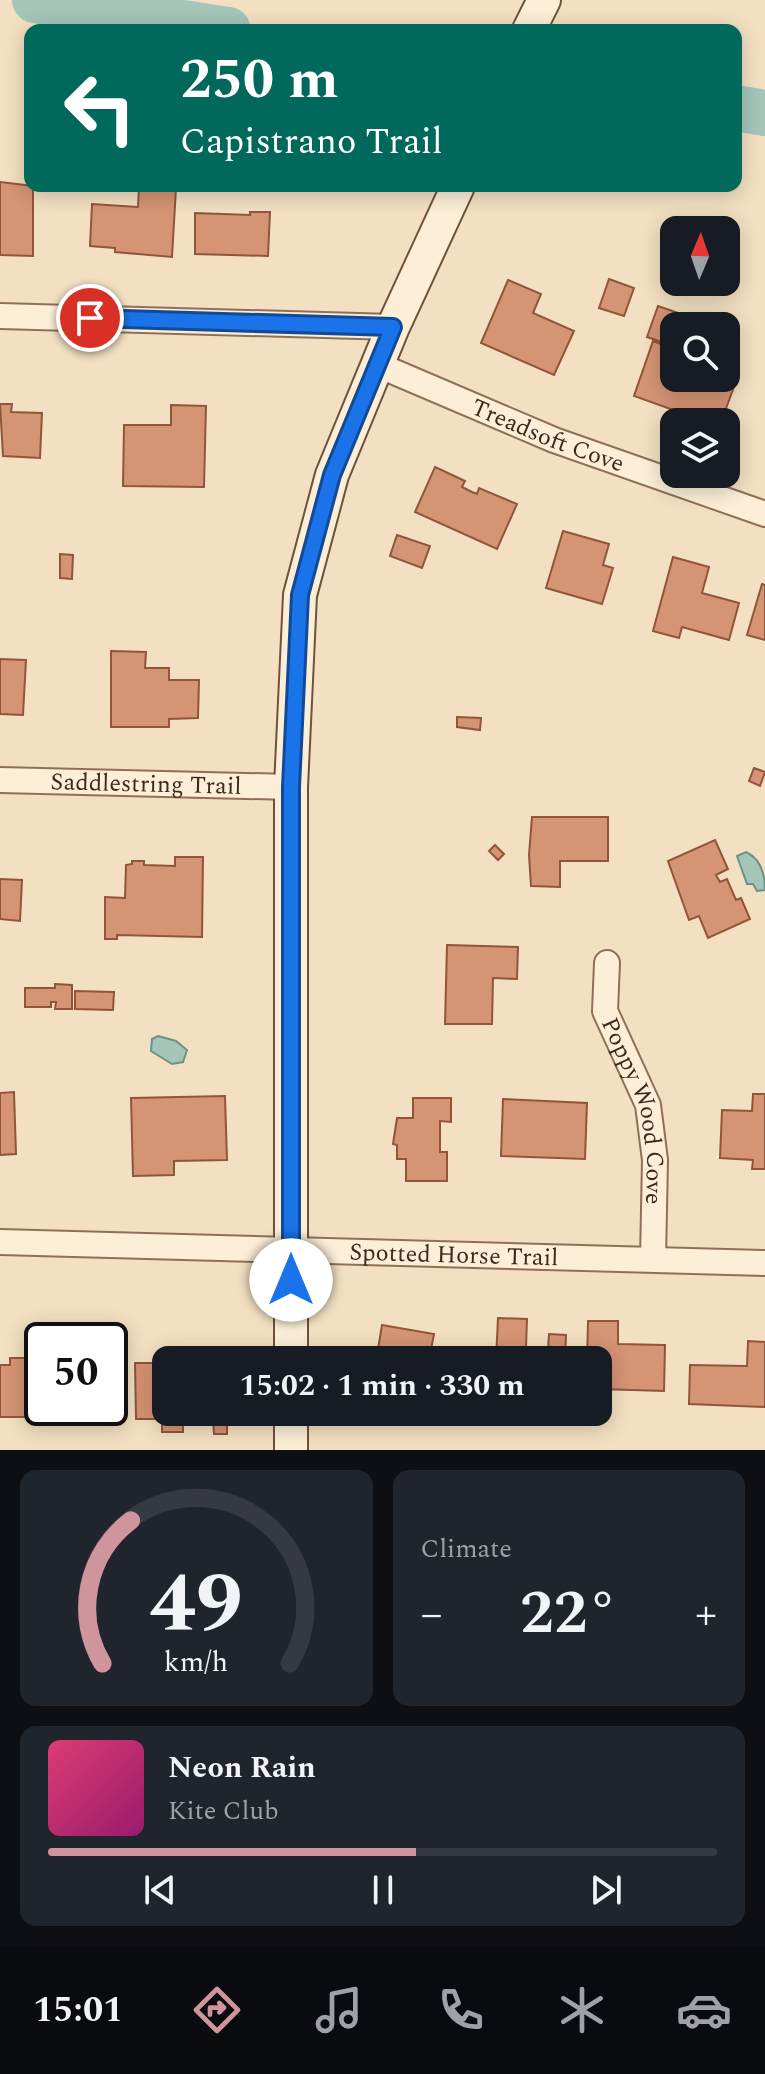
<!DOCTYPE html>
<html lang="en">
<head>
<meta charset="utf-8">
<style>
  body { margin:0; font-family:Spectral,serif; background:#20242c; color:#f1f3f6; height:100vh; display:flex; flex-direction:column; font-size:30px; white-space:nowrap }
  * { box-sizing:border-box; margin:0 }
  p { font-size:26px; color:#9ea1a6 }
  .icon { flex:none; width:44px; height:44px; fill:none; stroke:currentColor; stroke-width:2; stroke-linecap:round; stroke-linejoin:round }
  .map { position:relative; height:1450px; overflow:hidden }
  .details { display:flex; flex-direction:column; gap:20px; padding:20px; background:#0d0f14; flex:1 }
  .details>* { flex:none }
  .banner { position:absolute; left:24px; top:24px; width:718px; height:168px; border-radius:16px; box-shadow:0 4px 20px #0003; background:#00695c; color:#fff; overflow:hidden }
  .needle { width:52px; rotate:2deg }
  .buttons { position:absolute; left:660px; top:216px; display:grid; gap:16px }
  .buttons a { display:grid; place-items:center; width:80px; height:80px; border-radius:16px; background:#171b24; box-shadow:0 4px 20px #0003; font-size:40px }
  .speed { position:absolute; left:24px; top:1322px; display:flex; gap:16px; font-size:40px; font-weight:700; text-align:center }
  .speed>* { display:grid; place-content:center; width:104px; height:104px; border-radius:50%; background:#171b24; box-shadow:0 4px 20px #0003; line-height:1 }
  .speed .limit { border:4px solid #111; border-radius:12px; background:#fff; color:#111 }
  .pin { position:absolute; display:grid; place-items:center; width:68px; height:68px; color:#fff; margin:-34px; border:4px solid #fff; border-radius:50%; box-shadow:0 2px 8px #0007 }
  .me { position:absolute; width:88px; margin:-44px; rotate:0deg; stroke-linejoin:round; filter:drop-shadow(0 0 6px #0008) }
  .turn { display:flex; align-items:center; gap:28px; height:168px; padding:0 24px; font-size:36px }
  .turn .icon { width:104px; height:104px; stroke-width:2.5 }
  .turn b { display:block; font-size:56px; line-height:68px }
  .big { font-size:60px; font-weight:700; line-height:1.1 }
  .details .widget { flex:1; display:flex; flex-direction:column; justify-content:center; gap:12px; min-width:0; padding:0 28px; border-radius:16px; background:#20242c }
  .details .dial { align-items:center; gap:0 }
  .dial svg { height:208px; overflow:visible; fill:none; stroke:#363941; stroke-width:7; stroke-linecap:round; text-anchor:middle }
  .dial text { fill:#f1f3f6; stroke:none }
  .song { display:flex; align-items:center; gap:24px }
  .cover { width:96px; height:96px; border-radius:12px; background:linear-gradient(135deg,hsl(340 70% 55%),hsl(320 70% 35%)) }
  .played { height:8px; border-radius:4px; background:linear-gradient(90deg,#cf949c 55%,#363941 55%) }
  .keys { display:flex; justify-content:space-around; direction:ltr }
  .heat { display:flex; justify-content:space-between; align-items:center; font-size:44px; direction:ltr }
  .details .tiles { flex:1; display:grid; gap:20px; grid-template-columns:1fr 1fr }
  .widget:last-child { grid-column:span 2 }
  .trip { position:absolute; left:152px; top:1346px; width:460px; height:80px; border-radius:16px; background:#171b24; box-shadow:0 4px 20px #0003; font-weight:700; line-height:80px; text-align:center }
  .tab-bar { display:flex; height:128px; justify-content:space-around; align-items:center; background:#090b0e; color:#9ea1a6 }
  .tab-bar .icon { width:56px; height:56px }
  .tab-bar .current { color:#cf949c }
  .tab-bar b { font-size:36px; color:#f1f3f6 }
  .map>svg:first-child { display:block }
  .water { fill:#a5c5b9; stroke:#6a9586; stroke-width:2 }
  .lines { fill:none; stroke-linecap:round; stroke-linejoin:round }
  .river { stroke:#a5c5b9; stroke-width:46 }
  .building { fill:#d59474; stroke:#91553a; stroke-width:2 }
  .minor-casing { stroke:#8f7057; stroke-width:28 }
  .secondary-casing { stroke:#71513a; stroke-width:36 }
  .minor { stroke:#fceed7; stroke-width:24 }
  .secondary { stroke:#fceed7; stroke-width:32 }
  .route-casing { stroke:#114b97; stroke-width:20 }
  .route { stroke:#1a73e8; stroke-width:14 }
  .labels { text-anchor:middle; stroke-width:8; stroke-linejoin:round; paint-order:stroke }
  .street-label { font-size:24px; fill:#3e2a1d; stroke:#f9ebd3 }
</style>
</head>
<body>
<div class="map">
<svg width="765" height="1450" viewBox="0 0 765 1450">
  <rect width="100%" height="100%" fill="#f3e0c2"/>
  <!-- water -->
  <path class="water" d="M746,852C761,859 765,874 765,890L757,891L753,884H747L737,856Z
    M158,1036L176,1041L187,1050L183,1062L172,1064L151,1051L152,1039Z"/>
  <g class="lines">
    <!-- river -->
    <path class="river" d="M35,0L228,30
      M736,108L765,113"/>
  </g>
  <!-- building -->
  <path class="building" d="M0,182L33,186V256L0,255Z
    M139,186L176,188L172,257L115,252V248L90,246L92,204L138,207Z
    M250,212H270L268,256L195,254V213L250,215Z
    M609,279L634,288L624,316L599,308Z
    M508,280L541,294L533,313L574,331L554,375L481,343Z
    M658,306L687,316L683,326H674V346L647,337Z
    M653,341L674,349V378H717L735,384L721,422H694L689,420L690,416L634,396Z
    M0,404H12L11,412L42,413L40,458L3,456Z
    M171,405L206,406L204,487L123,486L124,425H171Z
    M435,467L465,481L462,487L472,492L477,494L479,488L517,504L497,549L415,512Z
    M563,531L609,544L603,565L613,568L602,604L546,588Z
    M397,535L430,546L422,568L390,556Z
    M60,554L73,555L72,579L60,578Z
    M673,557L709,567L702,593L739,603L729,640L682,627L679,638L653,631Z
    M762,584L765,585V640L747,635Z
    M111,651L146,652L145,668H169V680H199L198,718L169,719V727H111Z
    M0,659L26,660L23,715L0,714Z
    M457,717L481,718L480,730L457,727Z
    M754,768L765,772L760,786L749,781Z
    M532,817H608V861H560V887L531,886L529,855Z
    M715,840L728,869L716,875L720,882L727,879L736,900L741,898L750,919L708,938L699,916L689,920L668,861Z
    M495,845L504,854L498,860L489,851Z
    M175,857H203L202,937L117,935V939H105V897L125,898L126,865L132,864V861H144V865L175,866Z
    M0,879L22,880L20,921L0,919Z
    M447,945L518,947L517,979L493,978L492,1024H445Z
    M55,984L72,985V1009H55L56,1002H51V1007H25V988H55Z
    M75,991L114,992L113,1010L75,1009Z
    M14,1092L16,1154L0,1155V1093Z
    M753,1094H765V1169H752L753,1160L720,1158L722,1110L752,1111Z
    M225,1096L227,1160L174,1161V1175L133,1176L131,1098Z
    M413,1098H451V1122L440,1121V1152H447V1181H406V1159H397V1145L393,1144L397,1118H413Z
    M503,1099L587,1103L585,1159L501,1156Z
    M498,1318L527,1319L526,1348L548,1349L549,1334L566,1335L565,1360H496Z
    M588,1321H618V1344L665,1345L664,1391L598,1389V1360H587Z
    M382,1325L434,1334L429,1360H394L377,1355Z
    M748,1341L765,1342V1407L689,1404L690,1365L747,1366Z
    M10,1358H42V1408H70V1417H0V1365H10Z
    M135,1363H166V1412L227,1414V1434H214L213,1419H183V1432H162V1419H136Z
    M83,1408H101L102,1420L84,1421Z"/>
  <g class="lines">
    <defs>
      <g id="minor">
        <path d="M0,316L393,327"/>
        <path id="s1" d="M378,365L554,440L765,514"/>
        <path id="s2" d="M0,780L291,787"/>
        <path id="s3" d="M607,963L605,1011L648,1105L655,1160L653,1259"/>
        <path id="s4" d="M0,1242L765,1263"/>
      </g>
      <path id="secondary" d="M529,30L544,0
        M291,1360V787L300,595L332,475L393,327L458,186
        M291,1412V1450"/>
    </defs>
    <!-- minor casing -->
    <use href="#minor" class="minor-casing"/>
    <!-- secondary casing -->
    <use href="#secondary" class="secondary-casing"/>
    <!-- minor -->
    <use href="#minor" class="minor"/>
    <!-- secondary -->
    <use href="#secondary" class="secondary"/>
  </g>
  <g class="lines">
    <defs>
      <path id="route" d="M90,318L393,327L332,475L300,595L291,787V1280"/>
    </defs>
    <!-- route casing -->
    <use href="#route" class="route-casing"/>
    <!-- route -->
    <use href="#route" class="route"/>
  </g>
  <g class="labels">
    <!-- street labels -->
    <g class="street-label">
      <text dy="8" stroke="none"><textPath href="#s1" startOffset="184">Treadsoft Cove</textPath></text>
      <text dy="8" stroke="none"><textPath href="#s2" startOffset="146">Saddlestring Trail</textPath></text>
      <text dy="8" stroke="none"><textPath href="#s3" startOffset="154">Poppy Wood Cove</textPath></text>
      <text dy="8" stroke="none"><textPath href="#s4" startOffset="454">Spotted Horse Trail</textPath></text>
    </g>
  </g>
</svg>
<div class="buttons">
<a><svg class="needle" viewBox="-14 -14 28 28"><path d="M0-13l5 13h-10z" fill="#e53935"/><path d="M0 13l5-13h-10z" fill="#9ea1a6"/></svg></a>
<a><svg class="icon" aria-label="search" viewBox="0 0 24 24"><circle cx="10" cy="10" r="6"/><path d="M15 15l6 6"/></svg></a>
<a><svg class="icon" aria-label="layers" viewBox="0 0 24 24"><path d="M12 4l9 5-9 5-9-5zM3 14l9 5 9-5"/></svg></a>
</div>
<div class="speed"><div class="limit">50</div></div>
<div class="pin" style="left:90px;top:318px;background:#d93025"><svg class="icon" aria-label="arrive" viewBox="0 0 24 24"><path d="M6 21V4h12l-3 4 3 4H6"/></svg></div>
<svg class="me" style="left:291px;top:1280px" viewBox="-20 -20 40 40"><circle r="19" fill="#fff"/><path d="M0-13L10 11 0 6-10 11z" fill="#1a73e8"/></svg>
<div class="trip">15:02 · 1 min · 330 m</div>
<div class="banner">
<div class="turn"><svg class="icon" aria-label="left" viewBox="0 0 24 24"><path d="M17 20v-9H6M10 6l-5 5 5 5"/></svg><div><b>250 m</b>Capistrano Trail</div></div>
</div>
</div>
<section class="details">
<div class="tiles">
<div class="widget dial"><svg viewBox="0 0 100 80">
<path d="M14 69A42 42 0 1 1 86 69"/>
<path d="M14 69A42 42 0 0 1 25 14" stroke="#cf949c"/>
<text x="50" y="56" font-size="32" font-weight="700">49</text>
<text x="50" y="72" font-size="11">km/h</text>
</svg></div>
<div class="widget"><p>Climate</p>
<div class="heat"><a>−</a><b class="big">22°</b><a>+</a></div>
</div>
<div class="widget">
<div class="song"><i class="cover"></i><div><b>Neon Rain</b><p>Kite Club</p></div></div>
<div class="played"></div>
<div class="keys"><svg class="icon" aria-label="previous" viewBox="0 0 24 24"><path d="M18 5L8 12l10 7zM5 5v14"/></svg><svg class="icon" aria-label="pause" viewBox="0 0 24 24"><path d="M8 5v14M16 5v14"/></svg><svg class="icon" aria-label="next" viewBox="0 0 24 24"><path d="M6 5l10 7-10 7zM19 5v14"/></svg></div>
</div>
</div>
</section>
<nav class="tab-bar">
<b>15:01</b>
<svg class="icon current" aria-label="directions" viewBox="0 0 24 24"><path d="M12 3l9 9-9 9-9-9zM9 14v-3h6M13 9l2 2-2 2"/></svg>
<svg class="icon" aria-label="music" viewBox="0 0 24 24"><path d="M9 18V5l10-2v13"/><circle cx="6" cy="18" r="3"/><circle cx="16" cy="16" r="3"/></svg>
<svg class="icon" aria-label="phone" viewBox="0 0 24 24"><path d="M5 4h4l2 5-3 2q2 4 5 5l2-3 5 2v4C11 20 4 13 5 4z"/></svg>
<svg class="icon" aria-label="climate" viewBox="0 0 24 24"><path d="M12 3v18M4 7l16 10M4 17L20 7"/></svg>
<svg class="icon" aria-label="car" viewBox="0 0 24 24"><path d="M5 17H2v-5l4-1 3-4h7l3 4 3 1v5h-3M9 17h6M6 11h13"/><circle cx="7" cy="17" r="2"/><circle cx="17" cy="17" r="2"/></svg>
</nav>
</body>
</html>
